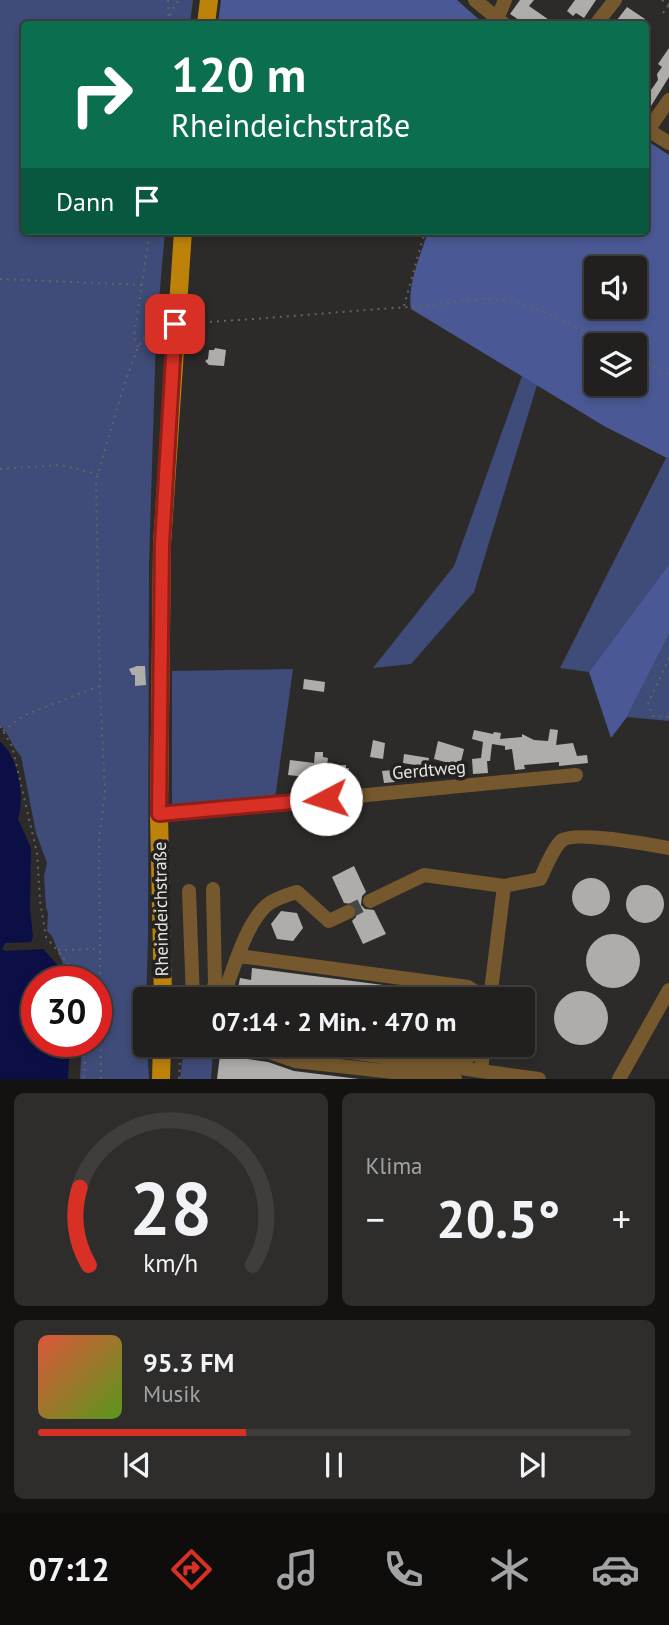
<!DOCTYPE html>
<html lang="de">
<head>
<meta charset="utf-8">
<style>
  body { margin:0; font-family:"PT Sans",sans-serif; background:#2e2d2c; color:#f1f3f6; height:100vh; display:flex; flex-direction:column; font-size:26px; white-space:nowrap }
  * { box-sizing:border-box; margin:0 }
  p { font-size:23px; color:#a2a3a4 }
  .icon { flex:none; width:38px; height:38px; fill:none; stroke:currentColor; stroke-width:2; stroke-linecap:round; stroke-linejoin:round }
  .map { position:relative; height:1079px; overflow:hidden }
  .sheet { display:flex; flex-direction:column; gap:14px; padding:14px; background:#131211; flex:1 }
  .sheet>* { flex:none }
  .hud { position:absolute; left:21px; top:21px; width:628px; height:214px; border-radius:7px; box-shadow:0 4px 10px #0003,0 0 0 2px #3f3e3d; background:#0b6e4f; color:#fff; overflow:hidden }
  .buttons { position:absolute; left:584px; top:256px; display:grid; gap:14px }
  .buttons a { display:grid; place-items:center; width:63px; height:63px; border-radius:7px; background:#22201f; box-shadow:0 4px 10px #0003,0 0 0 2px #3f3e3d; font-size:35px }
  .speed { position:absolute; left:21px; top:966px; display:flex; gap:14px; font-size:35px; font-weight:700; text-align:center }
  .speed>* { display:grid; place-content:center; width:91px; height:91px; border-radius:50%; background:#22201f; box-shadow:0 4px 10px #0003,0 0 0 2px #3f3e3d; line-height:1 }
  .speed .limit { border:10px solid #d22; background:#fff; color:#111 }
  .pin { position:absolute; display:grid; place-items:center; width:60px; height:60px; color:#fff; margin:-30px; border-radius:14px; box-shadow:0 4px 10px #0006 }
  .me { position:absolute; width:77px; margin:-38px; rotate:265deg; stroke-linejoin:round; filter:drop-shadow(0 0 5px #0008) }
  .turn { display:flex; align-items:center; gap:24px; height:147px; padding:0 35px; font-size:32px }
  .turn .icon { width:91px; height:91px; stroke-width:2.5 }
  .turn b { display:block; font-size:49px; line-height:60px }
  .then { display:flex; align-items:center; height:66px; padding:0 35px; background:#0003; gap:14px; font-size:26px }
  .big { font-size:52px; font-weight:600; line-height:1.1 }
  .sheet .tile { flex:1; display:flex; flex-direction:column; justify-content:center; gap:10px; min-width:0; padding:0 24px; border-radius:10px; background:#2e2d2c }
  .sheet .dial { align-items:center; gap:0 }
  .dial svg { height:182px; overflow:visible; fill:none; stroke:#3f3e3d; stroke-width:7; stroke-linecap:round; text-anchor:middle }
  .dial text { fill:#f1f3f6; stroke:none }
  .song { display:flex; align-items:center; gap:21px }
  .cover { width:84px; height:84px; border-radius:10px; background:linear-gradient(135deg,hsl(10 70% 55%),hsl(90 70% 35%)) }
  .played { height:7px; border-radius:4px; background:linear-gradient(90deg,#d93025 35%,#3f3e3d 35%) }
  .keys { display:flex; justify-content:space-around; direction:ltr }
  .heat { display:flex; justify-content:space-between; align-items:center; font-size:38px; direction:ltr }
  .sheet .tiles { flex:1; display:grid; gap:14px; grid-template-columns:1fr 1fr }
  .tile:last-child { grid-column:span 2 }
  .trip { position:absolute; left:133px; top:987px; width:402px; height:70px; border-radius:7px; background:#22201f; box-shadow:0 4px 10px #0003,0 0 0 2px #3f3e3d; font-weight:600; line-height:70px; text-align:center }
  .tabs { display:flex; height:112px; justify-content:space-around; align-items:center; background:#0e0d0c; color:#a2a3a4 }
  .tabs .icon { width:49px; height:49px }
  .tabs .selected { color:#d93025 }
  .tabs b { font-size:32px; color:#f1f3f6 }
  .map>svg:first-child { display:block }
  .green { fill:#3f4b78 }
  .forest { fill:#4a5995; fill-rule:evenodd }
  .water { fill:#0b0f45 }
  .building { fill:#afadaa }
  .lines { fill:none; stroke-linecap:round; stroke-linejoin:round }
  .minor-tunnel { stroke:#494745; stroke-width:14; stroke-dasharray:14 7; stroke-linecap:butt }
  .path { stroke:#656462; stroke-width:2; stroke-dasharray:2 5; stroke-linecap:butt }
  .minor { stroke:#75582d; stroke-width:14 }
  .major { stroke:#bd820a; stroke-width:18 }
  .route-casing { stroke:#8d1f18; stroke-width:18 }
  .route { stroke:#d93025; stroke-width:12 }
  .labels { text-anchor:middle; stroke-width:7; stroke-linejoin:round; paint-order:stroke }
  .street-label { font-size:18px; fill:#e6e5e4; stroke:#23211f }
</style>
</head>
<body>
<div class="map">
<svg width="669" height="1079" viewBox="0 0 669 1079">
  <rect width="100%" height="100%" fill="#2d2b29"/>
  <!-- green -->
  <path class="green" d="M0,0H193L190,24H24V231H165L156,335L149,564L148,936L145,1045H147L149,1079H80L82,1041H96V982H70L52,936L47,931L48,913L46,908L44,876L47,863L36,833L21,756C13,749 10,735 0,725Z
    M522,376L537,385L474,592L411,664L373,668L454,566Z
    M666,458L669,459V564L589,672L560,668Z
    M669,634V721L627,717Z
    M293,669L275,799L172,809V671Z
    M193,1050H213L211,1079H180L183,1053Z"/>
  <!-- forest -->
  <path class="forest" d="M221,0H457L484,24H218Z
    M646,140L669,155V459L604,426L411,309C407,284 421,255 428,231H646ZM597,268H635V306H597ZM597,345H635V383H597Z
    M669,564V634L627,717L611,738L589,672Z"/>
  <!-- water -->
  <path class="water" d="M0,742C19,757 25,796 18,819L31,848L30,908L33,937L31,942L5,943L2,949L6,951L43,949L64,972V982H37V1041H70L68,1079H0Z"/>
  <!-- building -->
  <path class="building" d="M520,0H534L529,6L555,24H525L510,14Z
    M575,0H596L584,18L576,13L573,16L567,11Z
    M627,7L645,19L641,24H614Z
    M669,48V77L646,114V97L658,80L657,74L662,67L658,64Z
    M215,348L226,350L224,366L209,365L205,361L208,359L209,350H214Z
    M137,666H145L146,685L135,686V675H132L129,669Z
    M304,679L325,682L324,692L303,689Z
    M550,729L558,730L556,745L573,743L577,756L587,755L588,763L559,766V762L524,765L525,769L515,770L512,749L505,750V746L492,744L490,761H487L488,773L473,774L472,759L481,758L483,742L472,739L474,730L493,734L494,732L501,733L500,739L522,737V734L534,740L548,741Z
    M373,740L385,743L383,759L370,757Z
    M438,741L464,749L460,766L434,759Z
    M315,752H323V757L328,758L327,766L346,765V768H349L348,777L340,776L342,788L329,789L328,773L307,771L306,777L288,775L290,760L314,763Z
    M404,754L429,758L427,767L403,763Z
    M393,770L395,782L384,783L382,771Z
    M354,866L366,892L362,896L361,905L365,909L374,910L386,934L363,944L352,921L356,917L357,909L353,904L344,903L332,877Z
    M572 897a19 19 0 1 1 38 0a19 19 0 1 1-38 0Z
    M626 904a19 19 0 1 1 38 0a19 19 0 1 1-38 0Z
    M281,911L297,913L303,928L293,941L277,939L271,924Z
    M586 961a27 27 0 1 1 54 0a27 27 0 1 1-54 0Z
    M252,968L391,986L389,999H236L240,978L251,980Z
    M554 1018a27 27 0 1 1 54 0a27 27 0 1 1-54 0Z
    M523,1002L535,1004L530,1040L523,1039Z
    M220,1055L268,1062L294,1071L359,1079H217Z"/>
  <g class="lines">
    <!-- minor-tunnel -->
    <path class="minor-tunnel" d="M348,912L370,901"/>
    <!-- path -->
    <path class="path" d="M168,0L169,24
      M662,0L669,5
      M663,13L669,5
      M170,15L178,0
      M0,279L142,285
      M404,306L425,231
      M189,323C267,319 345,311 423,306C450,304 476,296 503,300C541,306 577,328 611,345
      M138,347L134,336L150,231
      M635,357L669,374
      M0,469L60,465L98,474
      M669,658L648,704L653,716L669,717
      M0,726L12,746L37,853L40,901L46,937L77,974V982
      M3,731L25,715L99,686
      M58,950L98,949
      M81,1041L85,1063L84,1079
      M176,1050L180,1056L179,1079
      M101,1079L99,840L105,793L100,689L96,480L124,385L138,347L150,330L162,325"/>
    <!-- minor -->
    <path class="minor" d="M475,0L504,24
      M497,19L505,0
      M596,24L615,0
      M646,129L669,143
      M648,130L669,100
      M159,815L576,775
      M189,891L193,999
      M370,901L424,875L504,886L540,879C546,867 552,850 561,841C573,830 651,845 669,848
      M239,956L468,987L477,993L480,999
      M208,999L215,984L213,889
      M222,999C233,972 245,924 267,905C276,898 287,895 297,892L329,921L348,912
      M490,999L504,886
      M232,1045L266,1051L295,1061L455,1079
      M303,1045L481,1071L484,1045
      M451,1062L461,1063L471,1055L473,1045
      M481,1071L539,1079
      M619,1079L669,990"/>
    <!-- major -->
    <path class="major" d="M206,24L209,0
      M163,999L159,815L162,544L183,231
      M161,1079L162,1045"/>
  </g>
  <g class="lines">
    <defs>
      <path id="route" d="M175,324L162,544L159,814L326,799"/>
    </defs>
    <!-- route casing -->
    <use href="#route" class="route-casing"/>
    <!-- route -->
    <use href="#route" class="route"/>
  </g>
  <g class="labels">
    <!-- street labels -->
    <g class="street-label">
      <text transform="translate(429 770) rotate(-5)" y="6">Gerdtweg</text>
      <text transform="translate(161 909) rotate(-91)" y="6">Rheindeichstraße</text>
    </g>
  </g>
</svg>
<div class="buttons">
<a><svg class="icon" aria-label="sound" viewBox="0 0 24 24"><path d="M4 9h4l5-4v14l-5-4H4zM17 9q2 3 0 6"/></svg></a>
<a><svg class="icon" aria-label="layers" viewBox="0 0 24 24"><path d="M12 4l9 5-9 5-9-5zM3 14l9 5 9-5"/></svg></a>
</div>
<div class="speed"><div class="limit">30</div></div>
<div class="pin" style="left:175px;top:324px;background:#d93025"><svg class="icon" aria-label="arrive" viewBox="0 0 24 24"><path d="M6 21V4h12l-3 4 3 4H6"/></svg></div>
<svg class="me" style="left:326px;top:799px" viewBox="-20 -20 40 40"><circle r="19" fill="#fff"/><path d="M0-13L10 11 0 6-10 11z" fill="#d93025"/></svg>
<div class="trip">07:14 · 2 Min. · 470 m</div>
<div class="hud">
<div class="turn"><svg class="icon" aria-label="right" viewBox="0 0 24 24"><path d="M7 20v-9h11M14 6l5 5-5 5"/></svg><div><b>120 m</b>Rheindeichstraße</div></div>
<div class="then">Dann<svg class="icon" aria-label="arrive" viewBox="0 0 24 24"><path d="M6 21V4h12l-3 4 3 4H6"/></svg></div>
</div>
</div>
<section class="sheet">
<div class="tiles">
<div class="tile dial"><svg viewBox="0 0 100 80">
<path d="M14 69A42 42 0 1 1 86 69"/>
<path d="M14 69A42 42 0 0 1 10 35" stroke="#d93025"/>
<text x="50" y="56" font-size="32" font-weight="700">28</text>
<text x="50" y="72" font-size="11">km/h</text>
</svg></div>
<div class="tile"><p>Klima</p>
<div class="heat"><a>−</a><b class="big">20.5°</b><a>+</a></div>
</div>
<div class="tile">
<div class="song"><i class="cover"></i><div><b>95.3 FM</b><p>Musik</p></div></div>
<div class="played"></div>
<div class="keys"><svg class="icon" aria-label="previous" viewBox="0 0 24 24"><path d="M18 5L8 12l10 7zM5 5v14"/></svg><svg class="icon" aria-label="pause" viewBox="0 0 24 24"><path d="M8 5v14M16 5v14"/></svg><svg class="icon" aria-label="next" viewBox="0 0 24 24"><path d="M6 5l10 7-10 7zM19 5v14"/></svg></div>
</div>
</div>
</section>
<nav class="tabs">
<b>07:12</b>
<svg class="icon selected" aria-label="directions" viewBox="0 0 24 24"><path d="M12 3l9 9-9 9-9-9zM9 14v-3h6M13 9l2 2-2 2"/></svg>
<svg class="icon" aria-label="music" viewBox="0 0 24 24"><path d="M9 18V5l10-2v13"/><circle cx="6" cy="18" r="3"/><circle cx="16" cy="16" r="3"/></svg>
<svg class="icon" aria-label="phone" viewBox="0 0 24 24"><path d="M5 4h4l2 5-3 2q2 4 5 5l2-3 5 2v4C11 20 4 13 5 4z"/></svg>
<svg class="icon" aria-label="climate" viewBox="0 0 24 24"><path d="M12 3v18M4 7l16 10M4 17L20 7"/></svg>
<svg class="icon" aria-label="car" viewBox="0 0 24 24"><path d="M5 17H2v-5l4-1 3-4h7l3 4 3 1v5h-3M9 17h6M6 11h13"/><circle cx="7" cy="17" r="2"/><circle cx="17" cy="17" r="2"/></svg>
</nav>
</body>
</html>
